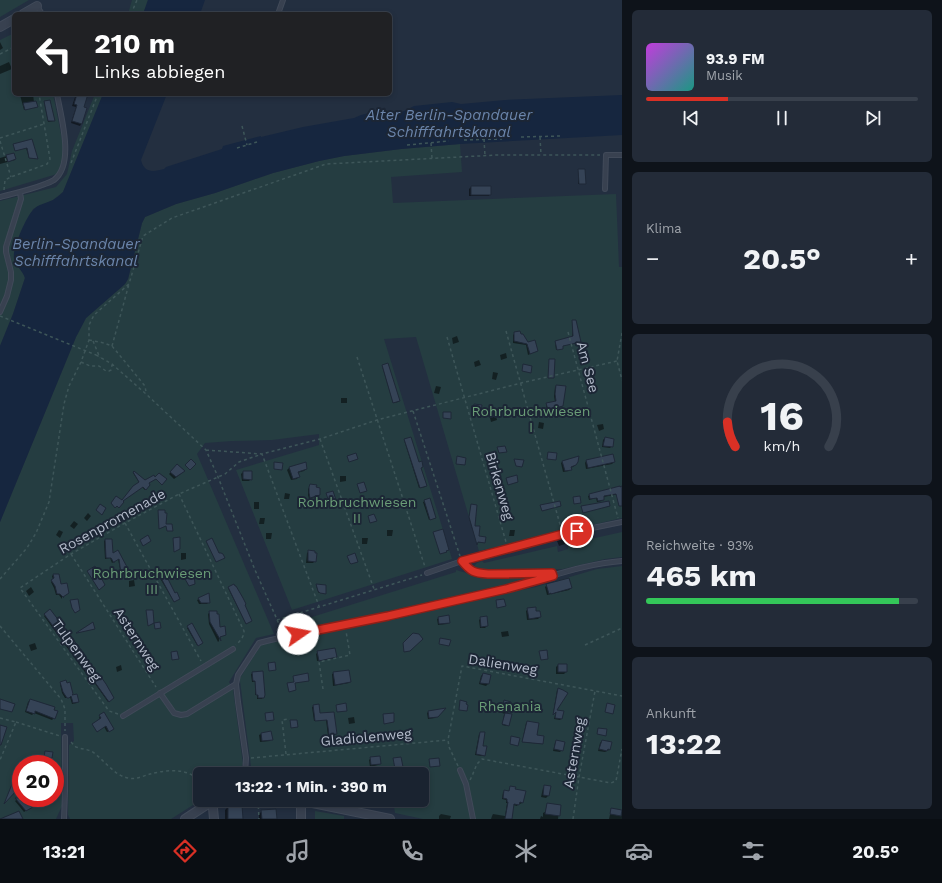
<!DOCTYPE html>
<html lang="de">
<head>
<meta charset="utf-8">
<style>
  body { margin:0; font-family:"Work Sans",sans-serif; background:#232b38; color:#f1f3f6; height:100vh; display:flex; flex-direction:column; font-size:15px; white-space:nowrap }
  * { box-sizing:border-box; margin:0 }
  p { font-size:13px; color:#9fa4ab }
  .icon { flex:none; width:22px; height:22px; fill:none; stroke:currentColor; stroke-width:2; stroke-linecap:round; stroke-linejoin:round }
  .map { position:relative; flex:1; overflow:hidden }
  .sheet { display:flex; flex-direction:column; gap:10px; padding:10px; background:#0e131a; width:320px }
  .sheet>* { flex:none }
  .guide { position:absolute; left:12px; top:12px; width:380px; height:84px; border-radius:6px; box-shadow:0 2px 6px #0003,0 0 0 1px #38404c; background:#202124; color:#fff; overflow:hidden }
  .speed { position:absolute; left:12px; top:755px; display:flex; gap:8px; font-size:20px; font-weight:700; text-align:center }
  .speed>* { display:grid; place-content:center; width:52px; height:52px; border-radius:50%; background:#1a2330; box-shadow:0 2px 6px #0003,0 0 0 1px #38404c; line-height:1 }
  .speed .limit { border:6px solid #d22; background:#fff; color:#111 }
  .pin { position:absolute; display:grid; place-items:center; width:34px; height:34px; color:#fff; margin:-17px; border:2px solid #fff; border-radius:50%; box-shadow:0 1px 4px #0007 }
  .me { position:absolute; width:44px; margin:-22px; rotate:78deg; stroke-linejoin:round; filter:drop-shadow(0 0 3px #0008) }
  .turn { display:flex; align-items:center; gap:14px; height:84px; padding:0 16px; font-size:18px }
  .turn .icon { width:52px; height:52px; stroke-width:2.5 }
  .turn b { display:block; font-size:28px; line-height:34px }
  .big { font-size:30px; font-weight:700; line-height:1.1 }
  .sheet .tile { flex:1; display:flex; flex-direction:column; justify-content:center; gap:6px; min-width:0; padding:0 14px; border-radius:6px; background:#232b38 }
  .sheet .dial { align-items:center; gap:0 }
  .dial svg { height:104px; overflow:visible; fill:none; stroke:#38404c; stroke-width:7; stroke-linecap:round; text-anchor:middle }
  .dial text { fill:#f1f3f6; stroke:none }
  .song { display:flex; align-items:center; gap:12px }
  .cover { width:48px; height:48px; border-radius:6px; background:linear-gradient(135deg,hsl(290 70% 55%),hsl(170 70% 35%)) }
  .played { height:4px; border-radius:2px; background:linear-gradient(90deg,#d93025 30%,#38404c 30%) }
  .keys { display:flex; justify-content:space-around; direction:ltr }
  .heat { display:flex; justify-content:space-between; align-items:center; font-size:22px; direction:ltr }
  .charge { height:6px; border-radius:3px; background:linear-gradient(90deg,#34c759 93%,#38404c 0) }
  .trip { position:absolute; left:193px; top:767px; width:236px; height:40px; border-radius:6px; background:#1a2330; box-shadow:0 2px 6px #0003,0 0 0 1px #38404c; font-weight:700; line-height:40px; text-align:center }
  .tabs { display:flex; height:64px; justify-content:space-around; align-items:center; background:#0a0e13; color:#9fa4ab }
  .tabs .icon { width:28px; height:28px }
  .tabs .current { color:#d93025 }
  .tabs b { font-size:18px; color:#f1f3f6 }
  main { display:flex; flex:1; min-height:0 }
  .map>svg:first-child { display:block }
  .green { fill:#253d41; fill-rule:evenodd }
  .water { fill:#16263f }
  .shadow { fill:#0007 }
  .building { fill:#354356; stroke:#1e2837 }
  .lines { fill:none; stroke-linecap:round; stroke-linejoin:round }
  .lane-casing { stroke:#414a59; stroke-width:6 }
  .street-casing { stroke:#414a59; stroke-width:10 }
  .path { stroke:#3e5659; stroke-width:1.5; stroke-dasharray:3 3; stroke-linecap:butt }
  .lane { stroke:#384150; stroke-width:4 }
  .street { stroke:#384150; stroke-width:8 }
  .path-bridge { stroke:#3e5659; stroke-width:1.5; stroke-dasharray:3 3; stroke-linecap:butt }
  .route-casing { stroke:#8d1f18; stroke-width:10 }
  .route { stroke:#d93025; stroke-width:7 }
  .labels { text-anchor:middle; stroke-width:4; stroke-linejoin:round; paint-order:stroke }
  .street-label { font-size:14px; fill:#b4bccb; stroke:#1c2635 }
  .park-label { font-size:14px; fill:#6a9d77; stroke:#1c2635 }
  .water-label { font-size:15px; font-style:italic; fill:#6b85ab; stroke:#1c2635 }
</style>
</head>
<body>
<main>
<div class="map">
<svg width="622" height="819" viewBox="0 0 622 819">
  <rect width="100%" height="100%" fill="#232f40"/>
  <!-- green -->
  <path class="green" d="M0,0H29L0,17Z
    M132,0H148L143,14H128Z
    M14,33V94H53L65,154L57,174L0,191V40Z
    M95,94H103L63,192L53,200L33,209L17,244L14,253V260L24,275L25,278L13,314L0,346V201L56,187L67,174L72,151Z
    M460,144L462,172L391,177L393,203L616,194L619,267H622V518L479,551L416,337L384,339L452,559L292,610L236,470L319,445V434L272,440L232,441L205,443L197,454L274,634L256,638L229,682L233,689L243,764L237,774H200V800H201L171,819H70L68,815L69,745L74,741L73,723H61L62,806L56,819H0V522L76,337L86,318L125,284L128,279L142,223L145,217L176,204L215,193L273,173L319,161L344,156L401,149ZM21,764H55V798H21Z
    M622,532V557L605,559L563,569L526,571H480L474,569V566L477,563L482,561L484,563L557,546L558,552L568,549V544Z
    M622,566V819H423L395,813L393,800H422V774H252L240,681V678L261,645L285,640L348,629L425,610L536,587L597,569Z
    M456,570L477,576H520L524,577L525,579L524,581L344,623L299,630L296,622L456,572Z
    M315,811L344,816V819H315Z"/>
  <!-- water -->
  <path class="water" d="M148,0H205L200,14H143Z
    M103,94H167L141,160C144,173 153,172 164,169L166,167L222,149L223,146L261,136V137L303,127L354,118L361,115L369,113H400L414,106L452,102L461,104L505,100L622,95V135L460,144L401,149L344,156L319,161L273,173L215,193L176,204L145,217L142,223L128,279L125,284L86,318L76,337L0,522V346L13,314L25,278C23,271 16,266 14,259C12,249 26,217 33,210C38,204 47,203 53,200C56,198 60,195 63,192Z"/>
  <!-- shadow -->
  <path class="shadow" d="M0,42L3,48L0,50Z
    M9,62L12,69L0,74V66Z
    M21,94H33L34,102L36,107L24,110L20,95Z
    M76,94H81L83,108L81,124L80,126L71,123L76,107L72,106Z
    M49,101L54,121L48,122L44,102Z
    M31,140L36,159L29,158L26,148L15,151L14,144Z
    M14,154L15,160L0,164V158Z
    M578,170L585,183V184H578Z
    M471,187H490V194L489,196H469V189Z
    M573,321L580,341L562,346V349L556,350L555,342L572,338Z
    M515,333L527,343L537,351L528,355L526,345L513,343V335Z
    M457,336L459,342L453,344L452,338Z
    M580,352H585L584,359L579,358Z
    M506,353L507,358L501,360L500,355Z
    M479,360L481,365L475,367L474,362Z
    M382,366L399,401L398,402L393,403Z
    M493,372L498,373L496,380L492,379Z
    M436,386L441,387L439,394L434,393Z
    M556,386L562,405L561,407L547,410L546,405L547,404L555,402L554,396L555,387Z
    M341,398H347V403H341Z
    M522,410L523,414L517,416L516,412Z
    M496,416L497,420L491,422L490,418Z
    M539,422L544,423L543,429L538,428Z
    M603,424L604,429L599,431L597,425Z
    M605,438L612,446L610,448L602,447L603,440Z
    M404,440H405L418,464L416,469L425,486V487L419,488Z
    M586,461L614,462L612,464L586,469L585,463Z
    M562,462L575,465L573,467L570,468L571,469L569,471L563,472L561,463Z
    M305,463L306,469L304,471L297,473L298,477L297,479L291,480L287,470L289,468Z
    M177,466L182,473L174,479L169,474Z
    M134,472L149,485L145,490L142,487L133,473Z
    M243,472H251V479L249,481H242L241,474Z
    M340,476H346V481L340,482Z
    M311,485L315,488L319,494L317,496L309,499L308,495V489Z
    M620,487L622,492L620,494L603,497V499L602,501L597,502L596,498L589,500L588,496L590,495Z
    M285,493L290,494L289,499H284Z
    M429,499L435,518L429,520L423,502Z
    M254,502H259V509H254Z
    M471,505L474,527L478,537L484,543H483L477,542V544L469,518Z
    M88,513L91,516L87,521L84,518Z
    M566,517H571L570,523L565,522Z
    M260,518H265L264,524H259Z
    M74,521L78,524L74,529L70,526Z
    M59,530L63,532L60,538L56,535Z
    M387,530H393L392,536H387Z
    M510,530H515L514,536H509Z
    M266,533H272L271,539H266Z
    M362,538H368L367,544H362Z
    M564,539L565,544L559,546L557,541Z
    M105,540L112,554L117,551L126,573L121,574L118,559L112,563L110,558L105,559L104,541Z
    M309,551L315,561L313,563H306L307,553Z
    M181,553H186V559L181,560Z
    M53,575H58L60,585L67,594L62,597V599L59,595H56L54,588L51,582L53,580L52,576Z
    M166,577L175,594L179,599L174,602L161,580Z
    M134,580L135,586L129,587V581Z
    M316,585L325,586V593H319L318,592Z
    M547,585L571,588L569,590L547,595L545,587Z
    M31,587L34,592L29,596L26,591Z
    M228,587L243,605L250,621L246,624L228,588Z
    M199,599L209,602L207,604H199L197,600Z
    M528,609L536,612L540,617L538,619L527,620L526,611Z
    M50,611L113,698L108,702L88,674L87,675L44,616Z
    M120,612L134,633L128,636L115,615Z
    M210,612L219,628L225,634L219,638V641L218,642L209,624L208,614Z
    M439,618L449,623L447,624L438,625L437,619Z
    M481,618L487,626L485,628H480L479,620Z
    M192,625L202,643L197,645L187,628Z
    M508,631L509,636L502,637L501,632Z
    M35,643L37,649L31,651L29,645Z
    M318,652L336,656L334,658L317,661L316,654Z
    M121,665L122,670L117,672L116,667Z
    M558,665H566V672L564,674H556V667Z
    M253,673L263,697L262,699H257V695H255V682H252L251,674Z
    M334,673L350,682L349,683L333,686L332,674Z
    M483,674L490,676L488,684L486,686L479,684L481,676Z
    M61,683L70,697L67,698H65L62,693L60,684Z
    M558,689L555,711L553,714L557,690Z
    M76,695L78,702L77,703L72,704L70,697Z
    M30,700L54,718L52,720L34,713L32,715L25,712L28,702Z
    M504,702L509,703L508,712L505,714L507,726L502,725L504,715L506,714L498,712L499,706L501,704H502Z
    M314,706L319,714L333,713L336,734L334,735L328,736L326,720L314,721L312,707Z
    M443,710L435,718L428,719L427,713L428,712Z
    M556,711L561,719L560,720L554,719Z
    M100,716L112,730L107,732L99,718Z
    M354,717L355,723L349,724L348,718Z
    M527,722L543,743L541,744L522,742L526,723Z
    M270,732L271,739L270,741L260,742L259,735L261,734Z
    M480,733L484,755L482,756L475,755L479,734Z
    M556,741L562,750L560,752L553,751L555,743Z
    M602,741L609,750L605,752L598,751L600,743Z
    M45,753H52L51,764H44Z
    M371,758L380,764L378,765L370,767L369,760Z
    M27,759L33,761L32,764H25Z
    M279,767L280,774H273L271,768Z
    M362,769L361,774H335L336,770Z
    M332,772V774H318Z
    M545,786L548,796L546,798L541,797L543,788Z
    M511,787L514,790L522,802L521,804L519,803L517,806L513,805L511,819H491L492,816L493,814L505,816L507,803H506V800L502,799L503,792L505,791L509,792V789Z
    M21,796V798H27L29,803L30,808L24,812L15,801Z
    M398,800H411L410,801L398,802Z
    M547,805L560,806L558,819H540L541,816L543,817V813L545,812Z
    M241,806L242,819H225V810L228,807Z
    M611,810L622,814V819H609Z
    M262,811L276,819H259V814Z
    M441,814L451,816L450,819H439V816Z"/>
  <!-- building -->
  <path class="building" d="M77,94H88L84,107L87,108L82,124L72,121L77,105L74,104Z
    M50,100L55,121H48L44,101Z
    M36,101L38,107L25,110L23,103Z
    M32,139L38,159L29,158L27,148L15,151L13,144Z
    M14,153L16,159L8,162L6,155Z
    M578,169H585L586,184H579Z
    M471,186H491V195H471Z
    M572,320H576L581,342L563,346V349L557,350L555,341L573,336Z
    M520,331L521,334H523L528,342L535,340L538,351L530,354L527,344L514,341V332Z
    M549,359H555L554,378H548Z
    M388,363L400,401L393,403L382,365Z
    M523,364L532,366L531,373L522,371Z
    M556,385L566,386L563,406L548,410L546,403L556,401L555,394Z
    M474,404L482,405L481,412L473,411Z
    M443,412H451V419L443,418Z
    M411,437L419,462L422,461L423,467L421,468L427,486L420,488L404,439Z
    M605,437L614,439L613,447L603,446Z
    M505,446L507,452L499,453L497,447Z
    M548,452L557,453L556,460L547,459Z
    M356,453L358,459L349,462L347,456Z
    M613,454L615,462L588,468L586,460Z
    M457,456L466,458L465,465L456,464Z
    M579,456L578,462L576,465L571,467L572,470L565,471L562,461Z
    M191,459L196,464L190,470L185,465Z
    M514,459L524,460L522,467L516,466Z
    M274,462L283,463L282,470L274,469Z
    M306,462L307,469L298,472L300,477L293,479L289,467Z
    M177,464L185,471L176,477L170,472Z
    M134,471L145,480L154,475L155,477L159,473L167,479L162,485L156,479L149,483L150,485L146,490L143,487L123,501L124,502L119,508L117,506L115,508L111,503L116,496L122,500L133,486L139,482L133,472Z
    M243,471H252V480L243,479Z
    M517,475L518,482L508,485L506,478Z
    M364,482L367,491L360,493L357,484Z
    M310,484L317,485L316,487L320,488V495L310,498L309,493V487Z
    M620,486V487L622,486V506H619L616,494L604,496V500L598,501L597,498L590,499L589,494Z
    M333,491L336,500L329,502L326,493Z
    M580,496L581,503L574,504L573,497Z
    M430,498L436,518L430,520L424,500Z
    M560,501L561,506L542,511L540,505Z
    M609,501L610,506L583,513L581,506Z
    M100,504L106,508L102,515L96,510Z
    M471,504L477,505L475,526H480L479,536L486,537L485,543L478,542L477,545L469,517Z
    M158,510H165V513H167L166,524H172L173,531H167L166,526L159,529Z
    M374,514L377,521L370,523L368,516Z
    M443,529L449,550L446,551L447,552L440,554L433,532Z
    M148,535L151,541L143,546L140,540Z
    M180,537V549L174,552L173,538Z
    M212,538L219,553H221L223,554L225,558L216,562L206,541Z
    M105,539H112L113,553L118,550L127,567L128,573L121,574L119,559L114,562V563L111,558H106Z
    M308,550L315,551V553H317L316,562L308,561Z
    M355,553L358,562L351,564L350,563L347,556Z
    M95,566L105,585L99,590L87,571Z
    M53,574H59L61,584L67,583L69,593L63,597L64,598L60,594H57L55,586L51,580L54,578Z
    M194,574L195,584L189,586L185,579Z
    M166,575L175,593L177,592L180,599L174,602L161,578Z
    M569,578L572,588L551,594V593L549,594L546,584Z
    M234,584L235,586H236L243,598L246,604L245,605L252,621L246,624L228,587Z
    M316,584L326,585V594L320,593L318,591Z
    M209,593L210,603H201L198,598Z
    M78,599L80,610L75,613L72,608L70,600Z
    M504,599L506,606L497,608L496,600Z
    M536,607V611H540L541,617L529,619L527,608Z
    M50,609L85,655L84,656L97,675L99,674L106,684L114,698L109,702L89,674V675L44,614Z
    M120,610L128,624H129L135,633L129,636L115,614Z
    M146,610H153L154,623L160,622L161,628L155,629L154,623L148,626Z
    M209,611H217V614H219L220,627L225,626L226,635L220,637L221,641L210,622Z
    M449,615L450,623L439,624L438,617Z
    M487,616L488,626L481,627L480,617Z
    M93,622L95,629L77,633H76Z
    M192,623L203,643L198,646L187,626Z
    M413,633L419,634L423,639L410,651L404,652L403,643Z
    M440,638L451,640L449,646L439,644Z
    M335,648L337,657L319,661L317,651Z
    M547,650L548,659L541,660L539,651Z
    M177,651L179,659L172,660L171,652Z
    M496,660L504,661L503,669L495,667Z
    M275,662L276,670L269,671L268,663Z
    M558,664H567V672H558Z
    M349,670L351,682L335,685L333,672Z
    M263,671L265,695L264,698H258V695H256L255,681H253L252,672Z
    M308,673L309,681L295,683L296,690L289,692L287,683L294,682L293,676Z
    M483,673L491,675L489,684L480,683Z
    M66,680L67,683L70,682L73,694L72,695L77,694L79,702L73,703L71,696L69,698H67L63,692L60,682Z
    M558,688L563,690L568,693L557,710L564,711L562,719L555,718L556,712L553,715Z
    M0,699L15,704L12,712L0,709Z
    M30,699L55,707L54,710L58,711L55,719L35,711V714L26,711Z
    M460,700L467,702L466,704L468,705L467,711L459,710Z
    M504,700L511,702L509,712L499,710L501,703L503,704Z
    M346,703L347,711L337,712L336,705Z
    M607,703L615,705L613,714L605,712Z
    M319,704L320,713L334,712L337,734L329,735L327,720L315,721L313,705Z
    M446,708L438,717L429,718L428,711Z
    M104,712L114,729L109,732L106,726L97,732L92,724L101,718L99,715Z
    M273,712L274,720L266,721L265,713Z
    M394,713V722L384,724L383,714Z
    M505,713L512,714L509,726L502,724Z
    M290,720H297L298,727L291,728Z
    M527,721L539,723L537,735L544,736L543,744L522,742Z
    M0,725L7,727L1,745H0Z
    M598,728L607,729L606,736L597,734Z
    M271,731L273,740L262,741L261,733Z
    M480,732H485L483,746H487L485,756L476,754Z
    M511,736L520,738L518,746L510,744Z
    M556,740L565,742L563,751L554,749Z
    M602,740L612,742L610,750L608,749L607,751L599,749Z
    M45,751L53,752L52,758L44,757Z
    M380,756L381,764L371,765L370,757Z
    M401,757L403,767L395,769L393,758Z
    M439,758L440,766L430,767L429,759Z
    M16,774L21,776V780L17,790L4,804Z
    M544,785L551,786L549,796L543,795Z
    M510,786L516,787L515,789L526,791L523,803L520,802L519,805L514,804L512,819H505L508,802H507V799L503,798L504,790L509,791Z
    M15,798H28L32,802L30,803L33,807L26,811Z
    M547,803L561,805L560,816L545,814Z
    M242,805L243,819H228V806Z
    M611,808L622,810L621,816L610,814Z
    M276,809L277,819H262L261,810Z
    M19,811L23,819H0Z"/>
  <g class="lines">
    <defs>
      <path id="lane" d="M37,6L42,14
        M278,14L283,0
        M605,189L606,155H622
        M0,197C15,193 30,190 45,184C48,183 51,182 54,180C75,164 61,117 57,94
        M0,312L7,296L11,280V272L6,252V247L21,199L20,192
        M462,561C471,572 474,573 488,574L552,573L553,576
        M427,573L462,561L563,534L622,522
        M160,693L174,713L181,715L187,714L236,684
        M123,716L233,649
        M460,770L466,784L473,819
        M245,774L246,758L238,702L236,684L238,675L259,643C302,632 345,625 388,616C427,608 465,598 504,589C543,580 581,564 622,561
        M64,819L65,792V737"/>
      <path id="street" d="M23,14L37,6
        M0,27L14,19
        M298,800L390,819
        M210,803L213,808L214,819
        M185,819L214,800
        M301,819V807L302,801"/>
    </defs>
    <!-- lane casing -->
    <use href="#lane" class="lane-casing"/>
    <!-- street casing -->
    <use href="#street" class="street-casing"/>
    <!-- path -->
    <path class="path" d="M131,14L137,0
      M0,54L14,47
      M242,126L247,145
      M521,137L560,136
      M540,137L541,155
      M0,138L44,124
      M484,139L485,156
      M464,140L502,139
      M0,141L11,177
      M431,143L432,158
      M407,145L449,141
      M237,148L257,142
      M71,163L98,94
      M4,190L5,180L11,177L47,164L50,159L39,94
      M506,331L561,528
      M568,332L618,518
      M622,333L617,361L622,380
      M447,337L506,542
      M89,340L104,343L112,346L145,386L146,392
      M93,341L100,358
      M112,346L129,284
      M96,355L112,364L146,394L206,450L218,477L255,570L279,624L281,631
      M357,357L425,567
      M81,362L90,366H99L106,371H109L111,370L112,365
      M413,411L460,556
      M320,439L374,589
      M206,450L262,454L320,439L377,420L521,383L617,361
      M179,494L244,631C244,637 240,641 236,645
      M125,523L201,661
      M71,554L156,687
      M0,579L27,548L36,533L49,502L64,404L69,386L81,362L89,340V325L94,315L129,284L143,236L172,218L326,164L497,155H600
      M277,620L422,575
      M0,626L61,699L65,709V731
      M585,645L622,628
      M323,689L319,662L350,655L346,631
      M118,714L109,711L20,588L71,554L125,523L179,494L225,474L239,462L262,454L319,606
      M0,718L16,722L0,760
      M16,722L60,736
      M71,742C73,744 74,746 76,747C81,749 86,749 91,751C104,759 113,775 128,778C136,780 143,776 150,774C162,771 180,768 192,775C196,777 198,780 200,784
      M286,754L282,720L289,719
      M251,758L448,740
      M458,766L449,747L448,740L462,666L622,696
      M470,780L472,776L477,764L482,759L611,783L616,781L622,749
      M258,800L259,819
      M573,819L579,777L595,691"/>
    <!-- lane -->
    <use href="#lane" class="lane"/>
    <!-- street -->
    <use href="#street" class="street"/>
    <!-- path-bridge -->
    <path class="path-bridge" d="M0,316L96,355"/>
  </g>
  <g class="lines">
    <defs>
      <path id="route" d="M298,634L388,616L506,589L553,576L552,573L488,574C474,573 471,572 462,561L563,534L577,531"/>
    </defs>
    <!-- route casing -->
    <use href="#route" class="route-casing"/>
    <!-- route -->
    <use href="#route" class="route"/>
  </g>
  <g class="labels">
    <!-- street labels -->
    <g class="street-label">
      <text transform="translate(588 367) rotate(75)" y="5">Am See</text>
      <text transform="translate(500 486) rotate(74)" y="5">Birkenweg</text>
      <text transform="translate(112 521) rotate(-29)" y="5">Rosenpromenade</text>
      <text transform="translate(137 639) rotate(57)" y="5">Asternweg</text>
      <text transform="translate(77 650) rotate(54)" y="5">Tulpenweg</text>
      <text transform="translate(503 664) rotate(9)" y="5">Dalienweg</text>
      <text transform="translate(366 737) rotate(-5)" y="5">Gladiolenweg</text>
      <text transform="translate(574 753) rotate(-80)" y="5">Asternweg</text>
    </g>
    <!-- park labels -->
    <g class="park-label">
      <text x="531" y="416">Rohrbruchwiesen<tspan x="531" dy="16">I</tspan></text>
      <text x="357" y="507">Rohrbruchwiesen<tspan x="357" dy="16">II</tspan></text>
      <text x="152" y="578">Rohrbruchwiesen<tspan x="152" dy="16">III</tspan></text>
      <text x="510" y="711">Rhenania</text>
    </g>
    <!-- water labels -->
    <g class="water-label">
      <text x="449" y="120">Alter Berlin-Spandauer<tspan x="449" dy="17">Schifffahrtskanal</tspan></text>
      <text x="76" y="249">Berlin-Spandauer<tspan x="76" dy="17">Schifffahrtskanal</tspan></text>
    </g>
  </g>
</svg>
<div class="speed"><div class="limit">20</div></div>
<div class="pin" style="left:577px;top:531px;background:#d93025"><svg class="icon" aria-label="arrive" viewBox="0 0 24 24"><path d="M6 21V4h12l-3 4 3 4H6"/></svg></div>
<svg class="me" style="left:298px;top:634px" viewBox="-20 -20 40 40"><circle r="19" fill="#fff"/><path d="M0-13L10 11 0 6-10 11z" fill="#d93025"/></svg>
<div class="trip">13:22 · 1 Min. · 390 m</div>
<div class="guide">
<div class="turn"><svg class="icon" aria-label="left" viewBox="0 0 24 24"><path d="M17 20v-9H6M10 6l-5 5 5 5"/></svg><div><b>210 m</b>Links abbiegen</div></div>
</div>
</div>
<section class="sheet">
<div class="tile">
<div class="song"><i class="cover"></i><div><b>93.9 FM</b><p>Musik</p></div></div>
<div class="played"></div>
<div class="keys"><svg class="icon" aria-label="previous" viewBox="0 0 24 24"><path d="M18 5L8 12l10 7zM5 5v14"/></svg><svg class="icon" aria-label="pause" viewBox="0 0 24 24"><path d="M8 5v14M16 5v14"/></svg><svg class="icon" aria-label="next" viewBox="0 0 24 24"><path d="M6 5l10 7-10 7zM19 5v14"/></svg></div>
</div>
<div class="tile"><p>Klima</p>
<div class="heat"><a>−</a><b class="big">20.5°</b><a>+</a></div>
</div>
<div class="tile dial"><svg viewBox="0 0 100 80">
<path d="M14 69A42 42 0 1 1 86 69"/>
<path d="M14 69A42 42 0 0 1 8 50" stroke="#d93025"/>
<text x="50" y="56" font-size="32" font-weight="700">16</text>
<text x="50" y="72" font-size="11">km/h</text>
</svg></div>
<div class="tile"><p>Reichweite · 93%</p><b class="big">465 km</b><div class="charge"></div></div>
<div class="tile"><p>Ankunft</p><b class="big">13:22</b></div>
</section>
</main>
<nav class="tabs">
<b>13:21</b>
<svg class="icon current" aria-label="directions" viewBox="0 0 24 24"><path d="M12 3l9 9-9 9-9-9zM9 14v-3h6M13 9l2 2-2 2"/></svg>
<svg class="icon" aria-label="music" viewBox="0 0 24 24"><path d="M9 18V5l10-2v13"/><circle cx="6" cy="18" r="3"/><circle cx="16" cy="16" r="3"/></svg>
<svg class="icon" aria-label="phone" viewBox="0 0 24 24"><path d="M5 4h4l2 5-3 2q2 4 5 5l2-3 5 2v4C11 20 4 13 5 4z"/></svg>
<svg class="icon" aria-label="climate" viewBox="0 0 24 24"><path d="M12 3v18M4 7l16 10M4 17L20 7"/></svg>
<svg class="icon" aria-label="car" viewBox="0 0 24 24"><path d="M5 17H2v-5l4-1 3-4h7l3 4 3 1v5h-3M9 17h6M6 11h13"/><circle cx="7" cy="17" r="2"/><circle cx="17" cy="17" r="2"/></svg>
<svg class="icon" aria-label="filters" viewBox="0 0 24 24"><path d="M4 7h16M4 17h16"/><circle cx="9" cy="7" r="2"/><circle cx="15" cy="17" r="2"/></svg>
<b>20.5°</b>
</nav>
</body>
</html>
